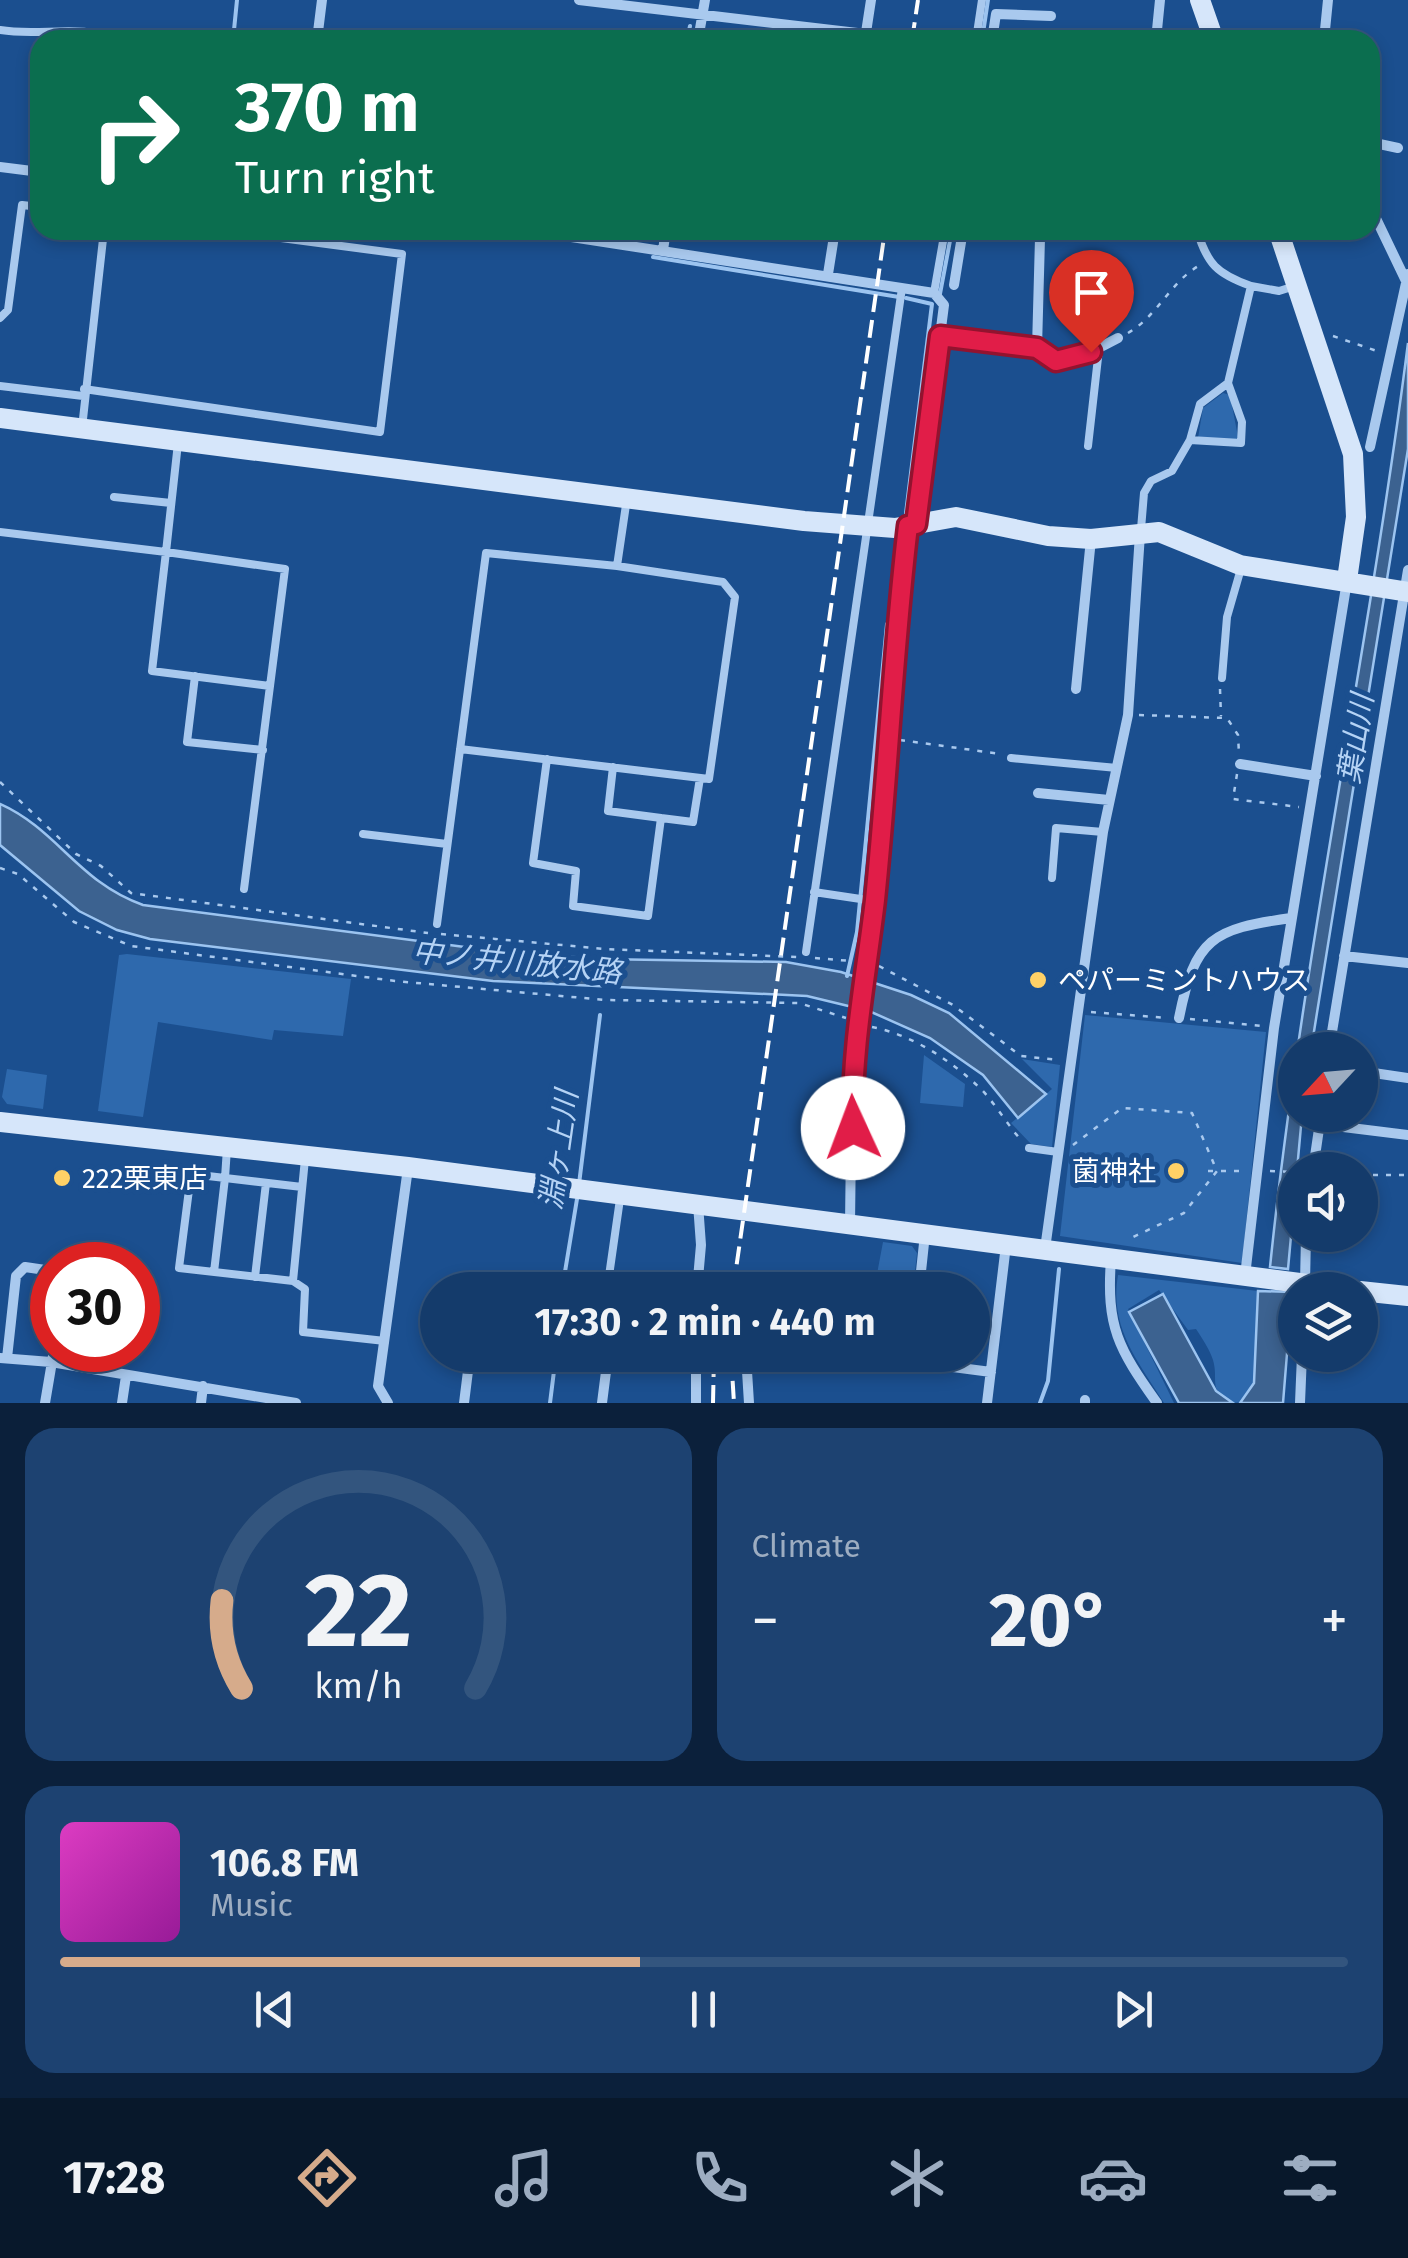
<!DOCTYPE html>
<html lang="en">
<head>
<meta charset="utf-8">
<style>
  body { margin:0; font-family:"Fira Sans","Noto Sans JP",sans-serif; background:#1d4271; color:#f1f3f6; height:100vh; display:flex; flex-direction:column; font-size:38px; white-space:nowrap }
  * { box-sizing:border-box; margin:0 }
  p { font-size:32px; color:#9dadc1 }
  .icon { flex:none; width:55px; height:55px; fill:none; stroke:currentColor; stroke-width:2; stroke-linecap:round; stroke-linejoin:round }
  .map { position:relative; height:1403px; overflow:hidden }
  .side { display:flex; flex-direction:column; gap:25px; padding:25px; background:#0b203b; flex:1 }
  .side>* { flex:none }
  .banner { position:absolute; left:30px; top:30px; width:1350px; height:210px; border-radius:30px; box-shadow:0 5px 15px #0003,0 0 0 2px #33557e; background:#0b6e4f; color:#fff; overflow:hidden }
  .needle { width:65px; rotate:244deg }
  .controls { position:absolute; left:1278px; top:1032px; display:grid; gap:20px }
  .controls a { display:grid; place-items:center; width:100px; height:100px; border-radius:50%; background:#143b6b; box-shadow:0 5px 15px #0003,0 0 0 2px #33557e; font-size:50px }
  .speed { position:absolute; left:30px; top:1242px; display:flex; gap:20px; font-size:50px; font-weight:700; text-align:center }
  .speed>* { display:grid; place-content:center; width:130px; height:130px; border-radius:50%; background:#143b6b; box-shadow:0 5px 15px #0003,0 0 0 2px #33557e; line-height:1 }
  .speed .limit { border:15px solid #d22; background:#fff; color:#111 }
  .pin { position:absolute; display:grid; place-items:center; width:85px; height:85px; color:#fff; margin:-102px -42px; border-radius:50% 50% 50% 0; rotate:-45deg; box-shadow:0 0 10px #0007 }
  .pin .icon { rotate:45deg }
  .me { position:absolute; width:110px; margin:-55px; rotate:358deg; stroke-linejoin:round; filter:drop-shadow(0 0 8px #0008) }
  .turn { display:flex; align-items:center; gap:35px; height:210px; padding:0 40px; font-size:45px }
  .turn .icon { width:130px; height:130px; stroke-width:2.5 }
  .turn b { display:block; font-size:70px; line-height:85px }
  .big { font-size:75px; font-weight:700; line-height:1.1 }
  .side .widget { flex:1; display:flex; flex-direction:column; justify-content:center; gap:15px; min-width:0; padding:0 35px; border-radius:30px; background:#1d4271 }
  .side .dial { align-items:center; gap:0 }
  .dial svg { height:260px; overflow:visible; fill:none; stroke:#33557e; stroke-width:7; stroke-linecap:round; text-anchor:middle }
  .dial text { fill:#f1f3f6; stroke:none }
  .song { display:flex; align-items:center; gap:30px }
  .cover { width:120px; height:120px; border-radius:15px; background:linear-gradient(135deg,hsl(310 70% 55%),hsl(300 70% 35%)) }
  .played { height:10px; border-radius:5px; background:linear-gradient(90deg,#d6ab8b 45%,#33557e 45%) }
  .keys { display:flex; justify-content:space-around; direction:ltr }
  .heat { display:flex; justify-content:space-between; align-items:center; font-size:55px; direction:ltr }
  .side .tiles { flex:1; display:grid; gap:25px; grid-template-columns:1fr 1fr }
  .widget:last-child { grid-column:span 2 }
  .trip { position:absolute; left:420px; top:1272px; width:570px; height:100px; border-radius:50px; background:#143b6b; box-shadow:0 5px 15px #0003,0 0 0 2px #33557e; font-weight:700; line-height:100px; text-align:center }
  .tabs { display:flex; height:160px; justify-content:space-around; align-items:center; background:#08182b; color:#9dadc1 }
  .tabs .icon { width:70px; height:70px }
  .tabs .on { color:#d6ab8b }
  .tabs b { font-size:45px; color:#f1f3f6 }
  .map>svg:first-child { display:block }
  .green { fill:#2e69ad }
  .water { fill:#3c6290; stroke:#9cc4f0; stroke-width:2.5 }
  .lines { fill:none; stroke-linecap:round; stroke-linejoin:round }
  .stream { stroke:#9cc4f0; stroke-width:4 }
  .path { stroke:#a9c9ee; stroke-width:2.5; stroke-dasharray:5 8; stroke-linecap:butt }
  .lane { stroke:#a9c9ee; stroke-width:8 }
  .street { stroke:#a9c9ee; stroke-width:10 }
  .secondary { stroke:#d6e6fa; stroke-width:20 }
  .rail { stroke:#fff; stroke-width:4; stroke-dasharray:18 8; stroke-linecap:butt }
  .route-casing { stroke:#92132f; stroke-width:25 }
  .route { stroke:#e11d48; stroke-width:18 }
  .poi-dot { fill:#ffd166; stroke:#1b4f8f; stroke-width:4 }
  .labels { text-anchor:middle; stroke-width:10; stroke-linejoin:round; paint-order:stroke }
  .poi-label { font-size:28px; fill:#fff; stroke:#1b4f8f; text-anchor:start }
  .water-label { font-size:30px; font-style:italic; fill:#b5d3f5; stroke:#1b4f8f }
</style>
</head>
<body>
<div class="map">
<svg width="1408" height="1403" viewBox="0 0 1408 1403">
  <rect width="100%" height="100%" fill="#1b4f8f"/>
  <!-- green -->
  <path class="green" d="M1223,393L1230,395L1238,437L1235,441L1198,438L1203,408Z
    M127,954L351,979L343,1036L274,1030L272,1040L158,1022L143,1117L98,1111L119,955Z
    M1085,1015L1266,1032L1242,1263L1060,1236Z
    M924,1055L965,1084L963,1107L920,1103Z
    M1022,1059L1060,1065L1052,1147L1031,1144L1011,1123L1052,1089Z
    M7,1069L47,1075L43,1109L7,1104L2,1097Z
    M883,1242L912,1246L917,1253L913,1290H874Z
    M1118,1275L1258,1291L1254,1383L1244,1402L1233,1403C1207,1392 1219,1380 1213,1360C1210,1350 1202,1338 1196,1329L1188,1330L1159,1290L1128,1309L1174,1403H1164C1138,1361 1109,1328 1118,1275Z"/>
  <!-- water -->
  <path class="water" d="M1408,343V449L1311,1050H1295V1115H1302L1288,1269L1270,1267C1302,956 1369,652 1408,343Z
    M0,804C58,830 78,882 143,905L503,952L600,959L786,962L841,972L911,995L949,1013L1046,1094L1018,1118L983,1075L930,1038L869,1011L807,996L493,981L150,939L117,930L79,911L0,845Z
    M1258,1291L1292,1292L1283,1403H1240L1254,1383Z
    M1163,1294L1216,1391L1233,1403H1179L1129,1312Z"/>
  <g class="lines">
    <!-- stream -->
    <path class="stream" d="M233,40L237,0
      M687,40L690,26
      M982,40L988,0
      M656,234V230
      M653,257L899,297
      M940,294L952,230
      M906,298L932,304L906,513
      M847,976L857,932L887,624
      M579,1184L600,1015
      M562,1290L577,1199
      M550,1403L556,1355
      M1040,1403L1048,1381L1059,1269"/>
    <!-- path -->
    <path class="path" d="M1128,333C1159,315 1171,280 1202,264
      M1333,336L1377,351
      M1220,689L1221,716
      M1139,715L1227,718L1238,735L1239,754
      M900,740L1001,754
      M1237,774L1233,799L1299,807
      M0,782L76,854L101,866L131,893L428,933
      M0,868L18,874L74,922L131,946L395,981L606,1000L799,1003L846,1018
      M441,934L605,949L797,957
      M815,958L851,961
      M879,966L953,1005L1021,1056L1059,1060
      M1091,1012L1167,1018
      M1190,1019L1262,1026
      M872,1027C913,1035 952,1061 982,1090C996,1105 1007,1124 1021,1140
      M1073,1145L1122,1108L1192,1113L1217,1171L1184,1213L1131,1238
      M1208,1171H1247
      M1270,1171L1295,1172
      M1360,1175H1408"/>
    <!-- lane -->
    <path class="lane" d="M0,30C41,37 79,23 120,40
      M976,40L982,0
      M1251,286L1279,291L1295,286
      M934,293L945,230
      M0,318L8,310L22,205L40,207
      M0,386L83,396
      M84,389L380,432L402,254L219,230
      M82,428L104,230
      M1190,440L1241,443L1242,422L1228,383
      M178,443L166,552L285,569L244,889
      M1088,446L1099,349
      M114,497L171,503
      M917,523L940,336
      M1141,529L1144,493L1151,481L1172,471L1190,440L1200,404L1228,383L1251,286C1217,274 1207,264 1197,230
      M0,532L166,552L152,671L270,686
      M195,676L187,742L263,750
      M1222,678L1227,617L1242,565
      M460,749L709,779L735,597L723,582L617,566L627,498
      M1011,758L1117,768
      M547,759L533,863L576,871L573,906L648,916L661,818L693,822L700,778
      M613,767L608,811L661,818
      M363,834L447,844
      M1052,878L1056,828L1103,832
      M814,892L874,901
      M437,924L486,553L617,566
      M806,952L902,288
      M227,1148L225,1178L191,1174L179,1268L293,1281L305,1159
      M1029,1148L1058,1152
      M214,1272L225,1178L302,1187
      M255,1277L266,1183
      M293,1281L305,1289L303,1332L385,1341
      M607,1290L620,1199"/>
    <!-- street -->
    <path class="street" d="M579,0L866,34
      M865,39L871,0
      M317,40L322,0
      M698,40L705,0
      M992,40L996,14L1051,16
      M1156,40L1160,0
      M1324,40L1328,0
      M1370,142L1398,148
      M0,167L40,172
      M1370,206L1407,283
      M526,230L934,293L944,305L940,336L1037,348L1040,238
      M663,250L666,230
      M828,274L835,230
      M954,285L963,230
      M1037,348L1056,361L1091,352L1118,338
      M1370,447L1408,274
      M1076,689L1091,539
      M1240,764L1316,776
      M1038,793L1109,800
      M1344,956L1408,963
      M1179,1018C1195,938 1212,929 1291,918
      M1329,1050L1408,570
      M1360,1071L1408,1078
      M1319,1124L1408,1135
      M1313,1170L1321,1115
      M850,1224L852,1062L874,901L908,526
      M1045,1249L1103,832L1128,715L1140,534
      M1111,1259C1106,1327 1118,1348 1157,1403
      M1245,1276L1274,1028L1347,581
      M1305,1284L1306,1235
      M641,1290H642
      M697,1290L701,1245L698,1204
      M919,1290L925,1234
      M600,1355L632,1358
      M746,1355L749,1403
      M861,1355L991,1372
      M0,1358L51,1362L296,1403
      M7,1358L16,1276L25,1267L52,1271
      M45,1403L54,1350
      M122,1403L126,1376
      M201,1403L203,1386
      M388,1403L378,1386L408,1168
      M464,1403L470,1355
      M602,1403L608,1356
      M696,1403V1355
      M987,1403L1006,1245
      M1085,1403V1400
      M1300,1403L1302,1355"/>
    <!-- secondary -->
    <path class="secondary" d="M1200,0L1214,40
      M1278,230L1353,454L1356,517L1347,580
      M0,418L804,521L895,528L956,517L1048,536L1091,539L1159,532L1240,565L1408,592
      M0,1122L408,1167L1354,1290
      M1360,1291L1408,1296"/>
    <!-- rail -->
    <path class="rail" d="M912,40L918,0
      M733,1290L885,230
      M731,1355L734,1403
      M713,1403L714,1355"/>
  </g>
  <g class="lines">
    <defs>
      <path id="route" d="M853,1128C851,1050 866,976 875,900C888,775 893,650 908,526L916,524L940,336L1037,348L1056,361L1091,352"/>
    </defs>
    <!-- route casing -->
    <use href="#route" class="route-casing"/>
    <!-- route -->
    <use href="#route" class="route"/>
  </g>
  <!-- markers -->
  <g class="poi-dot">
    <circle cx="1038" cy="980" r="10"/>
    <circle cx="1176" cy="1171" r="10"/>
    <circle cx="62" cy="1178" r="10"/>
  </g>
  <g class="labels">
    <!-- poi labels -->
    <g class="poi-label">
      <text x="1058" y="990">ペパーミントハウス</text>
      <text x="1156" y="1181" text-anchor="end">菌神社</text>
      <text x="82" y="1188">222栗東店</text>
    </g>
    <!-- water labels -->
    <g class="water-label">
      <text transform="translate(1356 739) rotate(-81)" y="10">葉山川</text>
      <text transform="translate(517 962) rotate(6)" y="10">中ノ井川放水路</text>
      <text transform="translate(559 1150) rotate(-82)" y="10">淵ヶ上川</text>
    </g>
  </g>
</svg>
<div class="controls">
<a><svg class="needle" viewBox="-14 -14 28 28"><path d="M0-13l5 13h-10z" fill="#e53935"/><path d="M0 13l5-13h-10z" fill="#9dadc1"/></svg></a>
<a><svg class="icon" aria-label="sound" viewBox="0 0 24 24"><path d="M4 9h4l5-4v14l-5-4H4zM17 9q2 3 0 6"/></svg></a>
<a><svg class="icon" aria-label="layers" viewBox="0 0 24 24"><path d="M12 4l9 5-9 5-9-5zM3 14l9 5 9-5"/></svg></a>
</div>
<div class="speed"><div class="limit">30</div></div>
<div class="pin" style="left:1091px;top:352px;background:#d93025"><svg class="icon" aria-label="arrive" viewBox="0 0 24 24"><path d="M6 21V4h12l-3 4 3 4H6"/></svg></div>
<svg class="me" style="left:853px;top:1128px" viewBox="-20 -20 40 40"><circle r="19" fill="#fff"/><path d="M0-13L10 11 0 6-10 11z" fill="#e11d48"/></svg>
<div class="trip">17:30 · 2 min · 440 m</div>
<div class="banner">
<div class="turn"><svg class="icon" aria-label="right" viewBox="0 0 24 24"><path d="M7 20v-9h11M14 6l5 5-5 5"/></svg><div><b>370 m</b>Turn right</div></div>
</div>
</div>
<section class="side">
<div class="tiles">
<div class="widget dial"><svg viewBox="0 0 100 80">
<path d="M14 69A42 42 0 1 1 86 69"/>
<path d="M14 69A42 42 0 0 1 8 42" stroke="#d6ab8b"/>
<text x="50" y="56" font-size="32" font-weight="700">22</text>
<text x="50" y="72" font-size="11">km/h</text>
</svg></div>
<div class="widget"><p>Climate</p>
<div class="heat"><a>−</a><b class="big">20°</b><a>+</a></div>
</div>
<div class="widget">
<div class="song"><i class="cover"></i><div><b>106.8 FM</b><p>Music</p></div></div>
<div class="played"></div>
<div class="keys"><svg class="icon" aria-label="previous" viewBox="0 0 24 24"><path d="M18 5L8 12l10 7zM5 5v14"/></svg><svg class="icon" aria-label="pause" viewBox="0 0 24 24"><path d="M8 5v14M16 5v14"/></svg><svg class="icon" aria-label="next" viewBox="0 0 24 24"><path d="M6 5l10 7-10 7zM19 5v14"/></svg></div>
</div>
</div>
</section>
<nav class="tabs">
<b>17:28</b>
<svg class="icon on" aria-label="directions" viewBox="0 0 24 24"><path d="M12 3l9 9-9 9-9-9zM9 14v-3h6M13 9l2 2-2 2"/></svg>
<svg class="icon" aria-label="music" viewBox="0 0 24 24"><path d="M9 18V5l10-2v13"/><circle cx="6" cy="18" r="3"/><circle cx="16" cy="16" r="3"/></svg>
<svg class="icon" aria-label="phone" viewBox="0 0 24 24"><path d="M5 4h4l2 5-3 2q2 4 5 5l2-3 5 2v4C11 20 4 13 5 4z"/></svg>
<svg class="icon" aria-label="climate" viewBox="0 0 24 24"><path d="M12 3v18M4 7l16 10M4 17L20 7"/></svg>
<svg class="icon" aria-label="car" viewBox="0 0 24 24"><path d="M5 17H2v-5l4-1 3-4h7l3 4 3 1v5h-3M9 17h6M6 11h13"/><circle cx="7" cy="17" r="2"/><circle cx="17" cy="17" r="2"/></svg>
<svg class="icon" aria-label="filters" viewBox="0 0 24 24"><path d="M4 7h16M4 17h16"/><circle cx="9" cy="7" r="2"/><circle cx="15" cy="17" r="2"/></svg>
</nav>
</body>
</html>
